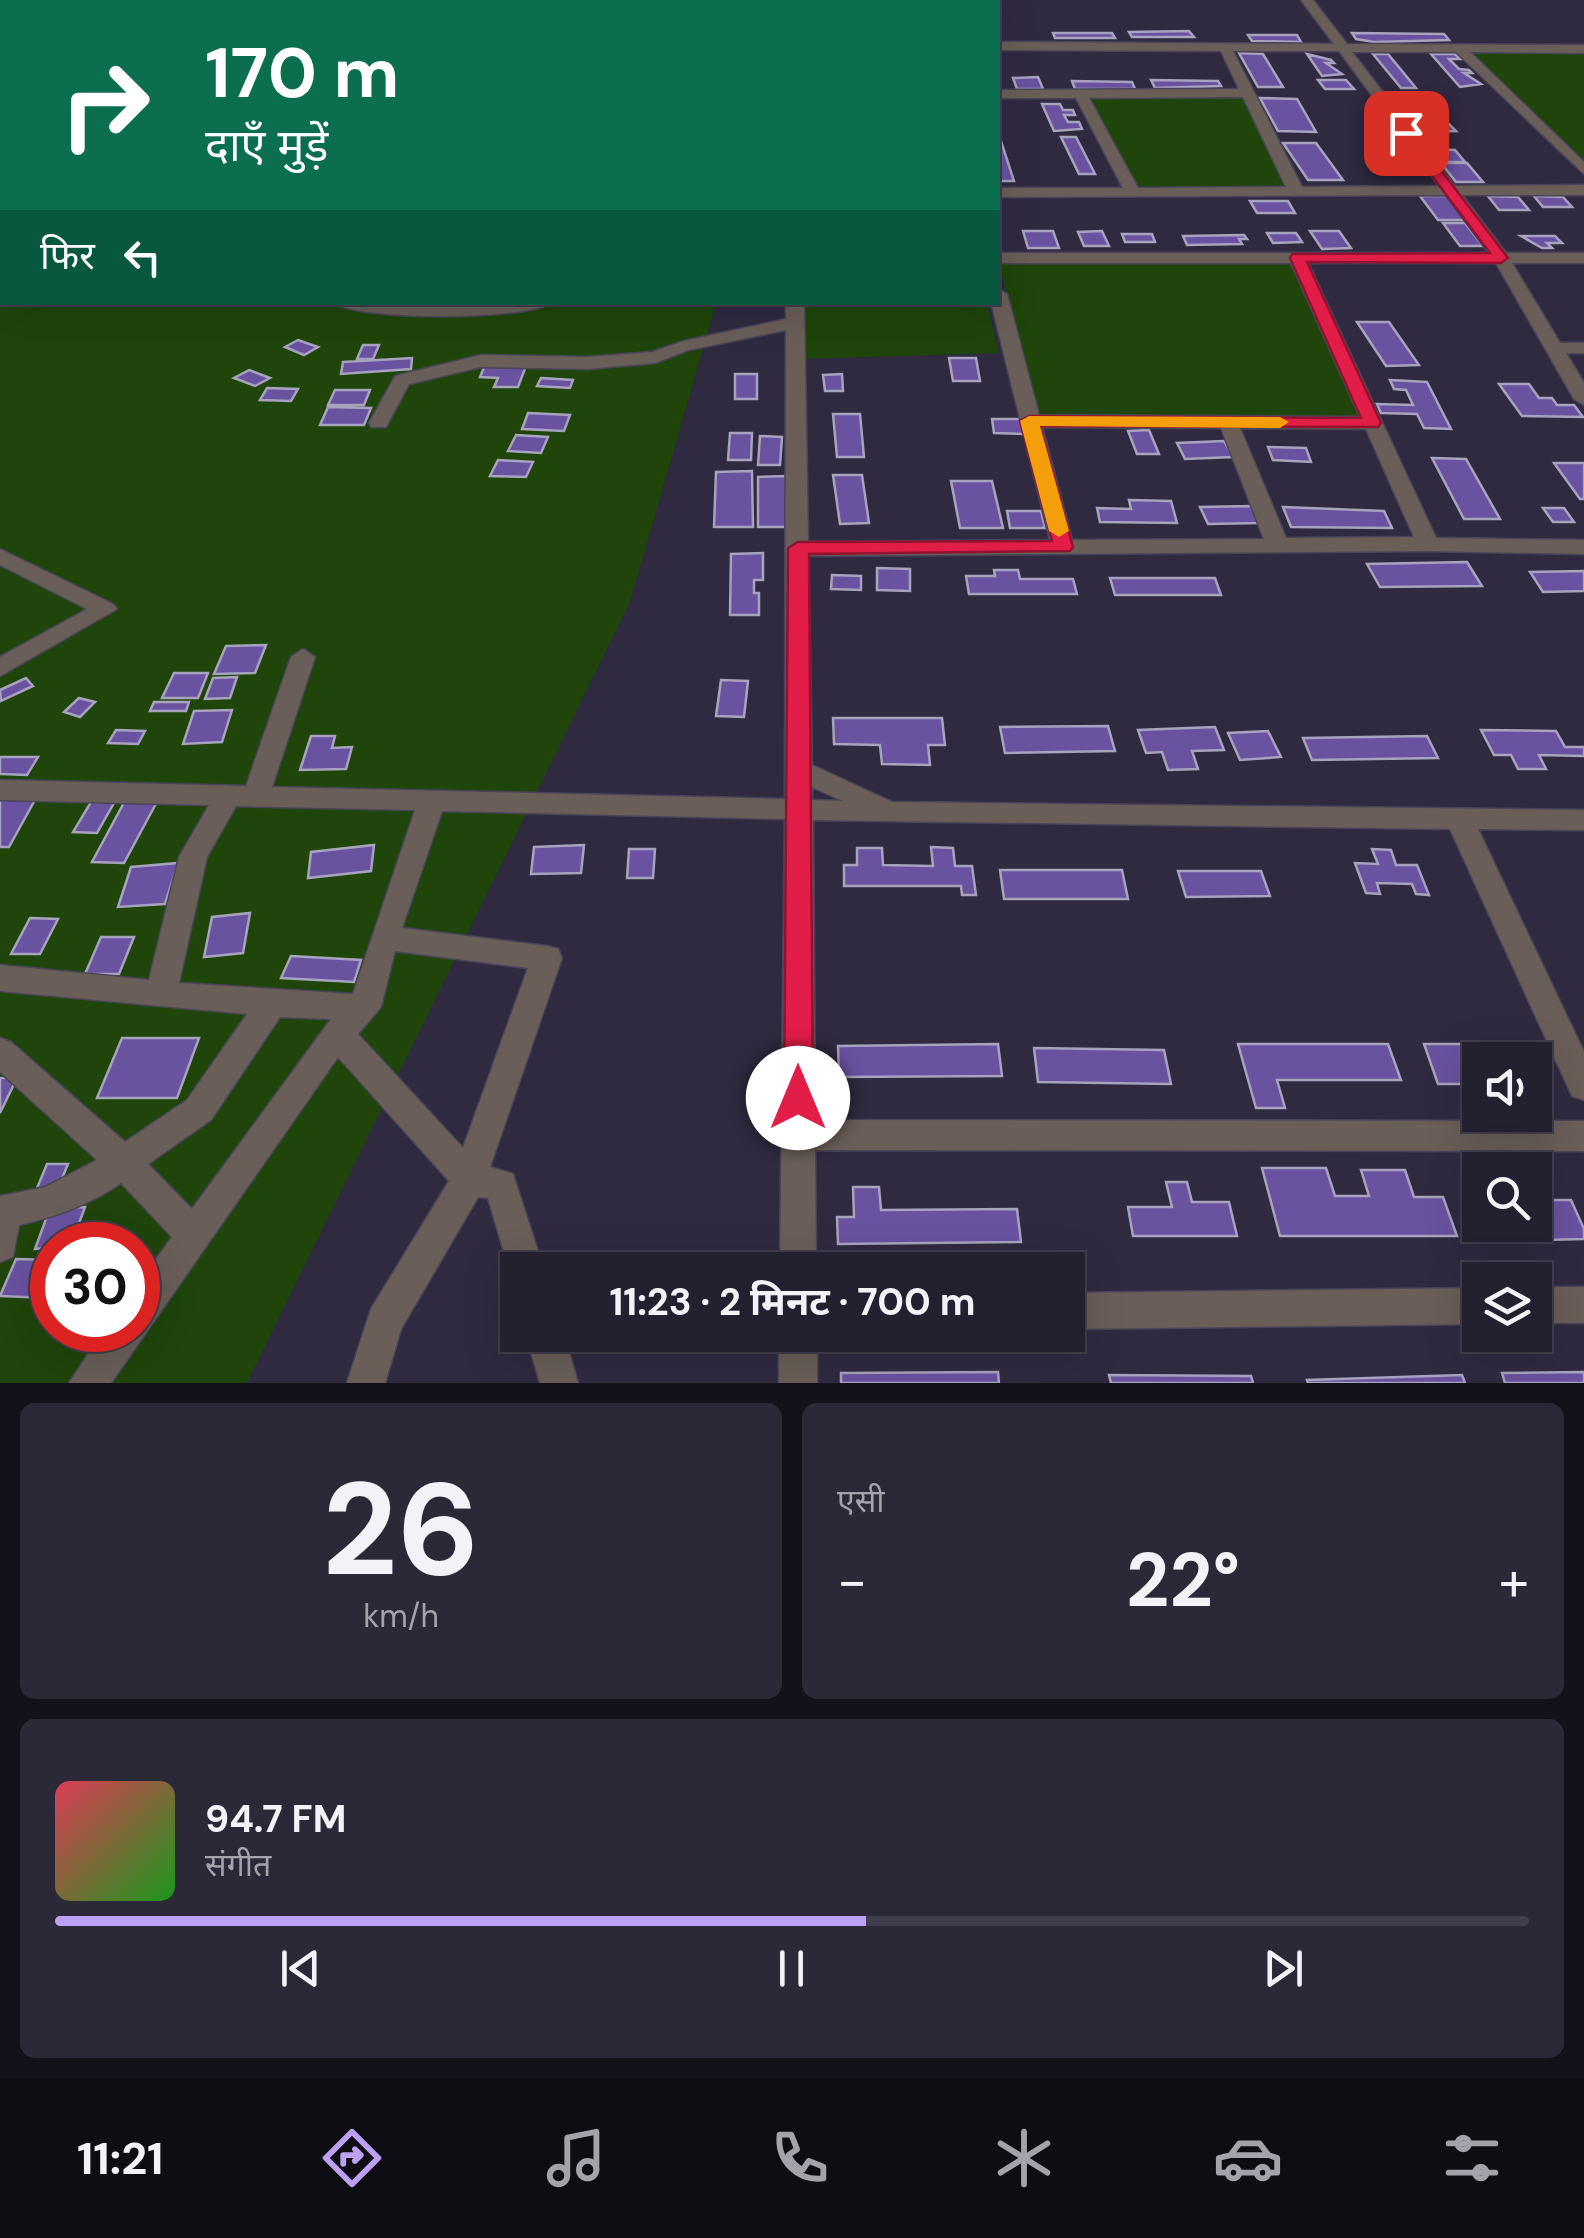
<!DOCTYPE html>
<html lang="hi">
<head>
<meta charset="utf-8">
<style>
  body { margin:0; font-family:"DM Sans","Noto Sans Devanagari",sans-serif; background:#2b2838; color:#f1f3f6; height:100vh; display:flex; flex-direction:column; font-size:38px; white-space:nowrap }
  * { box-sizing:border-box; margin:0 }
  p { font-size:32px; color:#a3a3ab }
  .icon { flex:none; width:55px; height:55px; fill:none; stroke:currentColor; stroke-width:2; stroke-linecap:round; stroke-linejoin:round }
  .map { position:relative; height:1383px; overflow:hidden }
  .drawer { display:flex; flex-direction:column; gap:20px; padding:20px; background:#13121a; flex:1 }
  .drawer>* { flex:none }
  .guide { position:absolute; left:0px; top:0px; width:1000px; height:305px; box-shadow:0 10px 40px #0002,0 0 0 2px #403e4c; background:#0b6e4f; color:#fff; overflow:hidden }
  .tools { position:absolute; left:1462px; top:1042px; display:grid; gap:20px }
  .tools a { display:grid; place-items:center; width:90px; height:90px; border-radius:0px; background:#232030; box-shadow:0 10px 40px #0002,0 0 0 2px #403e4c; font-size:50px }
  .speed { position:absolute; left:30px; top:1222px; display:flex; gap:20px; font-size:50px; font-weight:700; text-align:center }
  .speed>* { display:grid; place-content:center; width:130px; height:130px; border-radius:50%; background:#232030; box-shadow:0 10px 40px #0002,0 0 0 2px #403e4c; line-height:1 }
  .speed .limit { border:15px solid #d22; background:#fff; color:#111 }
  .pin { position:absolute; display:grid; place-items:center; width:85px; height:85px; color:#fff; margin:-42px; border-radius:20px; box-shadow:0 5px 15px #0006 }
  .me { position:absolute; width:110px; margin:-55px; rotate:0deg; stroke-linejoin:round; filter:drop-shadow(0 0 8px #0008) }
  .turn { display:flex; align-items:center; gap:35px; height:210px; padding:0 40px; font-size:45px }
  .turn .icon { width:130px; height:130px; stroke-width:2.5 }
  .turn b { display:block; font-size:70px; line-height:85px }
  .then { display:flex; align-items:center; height:95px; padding:0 40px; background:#0003; gap:20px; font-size:38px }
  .big { font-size:75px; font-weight:700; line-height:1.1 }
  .drawer .widget { flex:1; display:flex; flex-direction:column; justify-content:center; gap:15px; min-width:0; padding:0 35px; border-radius:15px; background:#2b2838 }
  .drawer .dial { align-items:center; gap:0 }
  .dial b { font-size:130px; line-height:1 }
  .song { display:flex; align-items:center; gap:30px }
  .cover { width:120px; height:120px; border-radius:15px; background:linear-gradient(135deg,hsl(350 70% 55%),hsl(120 70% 35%)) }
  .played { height:10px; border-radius:5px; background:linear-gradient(90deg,#bca0f2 55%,#403e4c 55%) }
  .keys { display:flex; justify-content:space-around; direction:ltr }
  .heat { display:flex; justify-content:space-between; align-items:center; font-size:55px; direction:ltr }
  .drawer .tiles { flex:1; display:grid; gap:20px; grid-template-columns:1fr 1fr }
  .widget:last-child { grid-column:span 2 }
  .trip { position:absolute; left:500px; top:1252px; width:585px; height:100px; border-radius:0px; background:#232030; box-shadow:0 10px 40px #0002,0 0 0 2px #403e4c; font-weight:700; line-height:100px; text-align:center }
  .tab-bar { display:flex; height:160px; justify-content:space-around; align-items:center; background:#0e0d13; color:#a3a3ab }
  .tab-bar .icon { width:70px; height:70px }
  .tab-bar .selected { color:#bca0f2 }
  .tab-bar b { font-size:45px; color:#f1f3f6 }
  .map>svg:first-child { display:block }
  .green { fill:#1f450a; fill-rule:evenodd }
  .building { fill:#6952a0; stroke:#a7a2bd; stroke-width:2.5 }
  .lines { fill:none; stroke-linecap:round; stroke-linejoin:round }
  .street-casing { stroke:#494559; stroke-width:3 }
  .street { fill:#695e58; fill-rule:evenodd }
  .route { fill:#e11d48; stroke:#92132f; stroke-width:2.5 }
  .slow { fill:#f59e0b }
</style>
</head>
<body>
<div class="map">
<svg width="1584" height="1383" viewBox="0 0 1584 1383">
  <rect width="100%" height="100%" fill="#2f2a40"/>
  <!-- green -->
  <path class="green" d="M0,0H803L2,2V302L716,303L630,602L247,1383H0ZM52,1245H138V1330H52Z
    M1584,51V164L1472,53Z
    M1244,95L1290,188L1140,189L1122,169L1091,97Z
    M1296,261L1360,416L1037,419L999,263Z
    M802,302L987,303L999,353L801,359Z"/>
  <!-- building -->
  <path class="building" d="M1189,31L1194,37H1132L1129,32Z
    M1053,33H1112L1115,38H1055Z
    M1352,33L1444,34L1449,40L1374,42L1356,39Z
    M1248,35H1297L1301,42L1252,41Z
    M1239,53L1263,54L1283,87H1258Z
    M1307,54L1331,60L1334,63H1326L1342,74L1322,76Z
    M1373,54H1388L1416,88H1401Z
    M1431,54H1455L1460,59H1449L1459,69L1469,70L1472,73H1464L1481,84L1460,87Z
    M1038,77L1043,89H1017L1013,78Z
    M1151,80L1218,81L1221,86L1155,88Z
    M1318,80H1346L1354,89H1325Z
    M1072,81L1132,82L1135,89H1075Z
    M1406,93H1419L1434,110H1421Z
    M1260,98L1297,99L1316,132L1278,131Z
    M1042,104H1060L1063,110H1073L1075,115H1064L1068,122H1079L1082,129L1054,131Z
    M1416,115H1440L1456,131L1431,132Z
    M1061,137H1076L1095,174H1079Z
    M998,141H1001L1014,181H998Z
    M1283,143H1316L1343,180H1308Z
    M1430,149L1455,150L1465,162H1440Z
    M1441,163H1467L1483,182H1456Z
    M1420,196H1447L1466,220H1438Z
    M1488,196L1518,197L1529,210H1499Z
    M1534,196L1563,197L1572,207H1543Z
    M1250,201H1288L1295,213H1257Z
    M1443,223H1465L1483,246H1460Z
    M1023,231H1053L1059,248H1028Z
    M1102,231L1109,246H1084L1078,232Z
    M1310,231H1339L1351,248L1322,249Z
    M1267,233H1296L1302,242L1273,243Z
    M1122,234H1152L1155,242H1125Z
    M1244,235L1247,239H1239L1242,244L1187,245L1183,236Z
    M1521,236H1555L1562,243H1547L1552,248H1542Z
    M1357,322H1389L1419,365L1386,366Z
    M298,340L318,347L304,355L285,347Z
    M363,345H379L373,359H357Z
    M412,358L411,369L341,374L343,362Z
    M949,358H976L980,381H953Z
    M485,365L526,366L518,387H494L498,378L480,377Z
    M249,370L270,378L255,386L234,378Z
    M735,374H757V399H735Z
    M842,374L843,391H825L823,375Z
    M541,378L573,380L570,388L537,386Z
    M1390,380L1427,382L1451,429L1424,428L1417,414L1381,413L1377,404L1413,405L1406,390L1394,389Z
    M1499,384H1529L1539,398H1552L1557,405H1574L1583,417L1522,416Z
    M267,388L298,389L291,401L260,400Z
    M335,390H370L364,405H328Z
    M328,407L371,408L364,425H320Z
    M528,413L570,415L564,431L522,429Z
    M833,414H860L864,457H837Z
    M992,419H1022L1025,434L994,433Z
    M1149,430L1159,454H1137L1128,431Z
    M730,433H752L751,460H728Z
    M516,435L548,437L541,453L508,451Z
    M760,436L782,437L780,465H758Z
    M1224,441L1233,457L1185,459L1177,443Z
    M1268,447L1306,448L1311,462L1273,460Z
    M1432,458L1466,459L1500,519H1464Z
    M498,460L533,462L526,477L490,476Z
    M1554,463H1584V499H1580Z
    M752,471L753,527H714L716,472Z
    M833,475H862L869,523L840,524Z
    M788,476L789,527H758V477Z
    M951,481H992L1003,528H960Z
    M1129,500L1171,501L1177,523L1100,522L1097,508L1131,509Z
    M1252,506L1260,523L1208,524L1200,507Z
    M1283,507L1384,511L1392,528L1291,527Z
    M1543,508H1564L1574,522H1553Z
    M1007,511H1041L1045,528H1010Z
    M763,553V580H754V593H759V615H730L731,554Z
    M1467,562L1482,586L1380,587L1367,564Z
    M877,568L910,569V591L877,590Z
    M994,570H1018L1020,579H1073L1077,594H969L966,576H995Z
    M1584,571V591L1543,592L1530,572Z
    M832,575L861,576V590L831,589Z
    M1110,578H1215L1221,595H1115Z
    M266,645L255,673L214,674L226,646Z
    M174,673H208L198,698H162Z
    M237,677L230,698L205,699L213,678Z
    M26,678L33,686L1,701L0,690Z
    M721,680L748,681L744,717L716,716Z
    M79,698L95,702L80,717L64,712Z
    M154,702H189L186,711H150Z
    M232,710L222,742L183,744L194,711Z
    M833,718H942L945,745H928L930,765L882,764L880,745L834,744Z
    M1108,726L1115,751L1005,753L1000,727Z
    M1215,727L1224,750L1192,751L1198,769L1168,770L1162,752L1146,753L1138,730Z
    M116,730L145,731L138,744L108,743Z
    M1481,730L1556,731L1565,747H1584V756L1539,755L1546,769H1518L1511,755H1494Z
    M1268,731L1281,757L1240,760L1228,733Z
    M311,736H335L332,748L352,747L346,769L300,770Z
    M1427,736L1438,758L1312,760L1303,738Z
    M0,757H38L27,775L0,774Z
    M127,797L159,798L124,863L92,862Z
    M0,798H36L9,847H0Z
    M91,802L114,803L97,833L73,832Z
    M374,845L371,871L308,878L311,852Z
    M584,845L581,873L531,874L534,847Z
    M931,847L953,848L955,866H972L976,895H962L961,886H844V865H857V848H882L883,865L933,866Z
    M629,849H655L653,878H627Z
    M1372,849L1391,850L1396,865H1417L1429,895L1416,894L1412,884L1377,883L1380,894L1366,893L1355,863L1378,864Z
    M178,863L165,904L118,907L131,867Z
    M1000,870H1122L1128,899H1004Z
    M1178,871H1261L1270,896L1186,897Z
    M250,913L243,953L204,957L212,917Z
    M30,918L58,919L40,954H11Z
    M101,937H134L119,974H85Z
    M291,956L361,960L354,982L281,978Z
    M122,1038H199L177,1098H97Z
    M998,1044L1002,1076L839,1077L838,1046Z
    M1238,1044H1388L1401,1080H1277L1285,1108H1256Z
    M1424,1044H1501L1508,1060H1480V1084H1438Z
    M1034,1048L1164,1050L1171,1084L1038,1082Z
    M0,1078H17L0,1113Z
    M47,1164H68L56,1193H35Z
    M1262,1168H1326L1335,1196H1369L1361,1170H1405L1414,1197H1443L1457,1236H1280Z
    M1535,1171L1551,1200H1571L1584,1229V1239L1503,1241L1497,1225H1535Z
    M1166,1182H1187L1192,1202H1229L1237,1236H1133L1128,1207H1172Z
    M853,1187H879L881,1210L1017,1209L1021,1242L838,1244L837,1217H854Z
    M85,1207L71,1245L35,1249L50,1208Z
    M16,1259L52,1260V1286L47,1298L0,1296Z
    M998,1372L999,1383H841V1373Z
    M1584,1372V1383H1505L1502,1373Z
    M1109,1375L1251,1376L1253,1383H1111Z
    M1462,1375L1465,1383H1308L1307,1380Z"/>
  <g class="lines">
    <defs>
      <path id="street" d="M1301,0H1313L1347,44L1584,45V53L1470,52L1584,162V174L1456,52H1352L1455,186L1584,185V195H1462L1506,253H1584V263H1512L1560,343H1584V353H1566L1584,383V405L1574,399L1496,263H1308L1436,538L1584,540V554L1428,551L808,556L812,765L892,802L1584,810V830L1478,829L1584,1052V1100L1572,1096L1450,829L813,820L815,1120L1584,1121V1151L815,1150L816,1270H780L785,819L442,811L402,928L547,946L558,949L562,958L490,1167L513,1174L544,1270H518V1284L513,1282L488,1198L478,1197L401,1329L385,1383H347L371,1309L449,1181L338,1057L111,1383H69L104,1330H138V1284L172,1237L121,1183C90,1205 55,1217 19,1225L13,1257L0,1262V1196L45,1187L97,1160L0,1072V1038L11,1042L125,1142L187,1100L247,1014L0,991V965L149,980L179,857L209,805L0,800V780L246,786L291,657L303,649L315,657L272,787L785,799L786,330L689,350L655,363L587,369L481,367L409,384L386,427H372L369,423L393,380L395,376L481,355L587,357L652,352L684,341L786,319V302H804L808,542L1050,540L991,302H998V289L1007,294L1039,415L1360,417L1291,263H998V253H1489L1446,195L998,197V188H1123L1076,98H998V90L1239,89L1221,51L998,50V42L1334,44ZM1233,51H1339L1439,186L1302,187ZM1243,97L1286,187L1138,188L1089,98ZM1042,427L1221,428L1264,539L1072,540ZM1240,428L1366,429L1414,537L1286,538ZM812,787L843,801L812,800ZM236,806L415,810L353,994L179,983L207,857ZM395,951L528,968L463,1148L358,1034L381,1007ZM280,1017L331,1019L192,1209L148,1164L211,1120Z
        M2,63V72L0,73V64Z
        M331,302L442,306L553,302C526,321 358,321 331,302Z
        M0,549L113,604L117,609L0,676V657L87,609L0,565Z
        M1535,1287H1584V1323H1535Z
        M1480,1288V1324L1068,1329V1293Z
        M526,1335H564L578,1383H540Z
        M779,1335H817V1383H779Z"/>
    </defs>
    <!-- street casing -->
    <use href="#street" class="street-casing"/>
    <!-- street -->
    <use href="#street" class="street"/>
  </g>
  <!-- route -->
  <path class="route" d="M1402,131H1411L1508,258L1501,263L1307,262L1381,423L1378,427L1040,426L1073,547L1070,551L809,554L813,1098L809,1108L798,1112L788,1108L784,1098L788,548L798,542L1052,541L1020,421L1029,416L1361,418L1290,258L1292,254L1490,253L1402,136Z"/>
  <!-- slow -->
  <path class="slow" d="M1029,416L1280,417L1289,422L1280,428L1040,426L1069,531L1059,537L1049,531L1020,421Z"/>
</svg>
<div class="tools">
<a><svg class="icon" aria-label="sound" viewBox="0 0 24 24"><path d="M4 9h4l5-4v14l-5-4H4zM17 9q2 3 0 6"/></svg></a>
<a><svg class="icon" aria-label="search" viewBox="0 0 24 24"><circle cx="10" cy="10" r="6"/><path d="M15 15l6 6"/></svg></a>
<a><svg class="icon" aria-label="layers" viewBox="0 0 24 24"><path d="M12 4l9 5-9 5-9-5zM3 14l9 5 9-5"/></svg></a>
</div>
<div class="speed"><div class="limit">30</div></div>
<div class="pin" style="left:1406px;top:133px;background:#d93025"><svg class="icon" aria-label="arrive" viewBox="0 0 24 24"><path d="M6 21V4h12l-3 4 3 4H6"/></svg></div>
<svg class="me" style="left:798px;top:1098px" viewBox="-20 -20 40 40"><circle r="19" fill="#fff"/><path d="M0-13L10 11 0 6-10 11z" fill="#e11d48"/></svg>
<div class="trip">11:23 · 2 मिनट · 700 m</div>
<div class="guide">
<div class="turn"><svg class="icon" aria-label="right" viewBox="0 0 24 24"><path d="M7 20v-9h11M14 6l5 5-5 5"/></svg><div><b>170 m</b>दाएँ मुड़ें</div></div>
<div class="then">फिर<svg class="icon" aria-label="left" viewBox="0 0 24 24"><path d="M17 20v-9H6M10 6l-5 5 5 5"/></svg></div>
</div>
</div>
<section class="drawer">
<div class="tiles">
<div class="widget dial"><b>26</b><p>km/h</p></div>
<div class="widget"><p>एसी</p>
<div class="heat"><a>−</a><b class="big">22°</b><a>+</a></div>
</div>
<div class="widget">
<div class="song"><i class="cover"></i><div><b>94.7 FM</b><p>संगीत</p></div></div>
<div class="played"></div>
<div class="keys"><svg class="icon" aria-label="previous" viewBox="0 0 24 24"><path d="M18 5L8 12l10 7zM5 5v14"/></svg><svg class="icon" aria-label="pause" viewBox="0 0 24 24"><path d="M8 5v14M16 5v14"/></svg><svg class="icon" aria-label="next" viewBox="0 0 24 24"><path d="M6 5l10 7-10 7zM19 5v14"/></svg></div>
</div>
</div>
</section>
<nav class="tab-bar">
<b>11:21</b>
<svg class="icon selected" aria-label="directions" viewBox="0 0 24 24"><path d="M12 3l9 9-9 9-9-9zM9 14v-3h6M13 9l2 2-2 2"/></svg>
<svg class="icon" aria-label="music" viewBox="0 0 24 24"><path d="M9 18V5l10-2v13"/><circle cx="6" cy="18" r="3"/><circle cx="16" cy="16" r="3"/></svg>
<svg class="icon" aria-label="phone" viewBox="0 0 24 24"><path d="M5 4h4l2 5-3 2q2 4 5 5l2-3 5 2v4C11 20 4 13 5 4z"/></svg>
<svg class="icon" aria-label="climate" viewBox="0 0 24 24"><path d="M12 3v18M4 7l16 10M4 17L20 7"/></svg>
<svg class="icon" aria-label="car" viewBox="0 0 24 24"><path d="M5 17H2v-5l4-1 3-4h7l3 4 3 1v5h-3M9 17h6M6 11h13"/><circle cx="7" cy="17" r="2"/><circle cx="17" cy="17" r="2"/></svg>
<svg class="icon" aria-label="filters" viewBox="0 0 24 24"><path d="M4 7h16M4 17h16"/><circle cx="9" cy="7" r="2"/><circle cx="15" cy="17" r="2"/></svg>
</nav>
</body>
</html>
